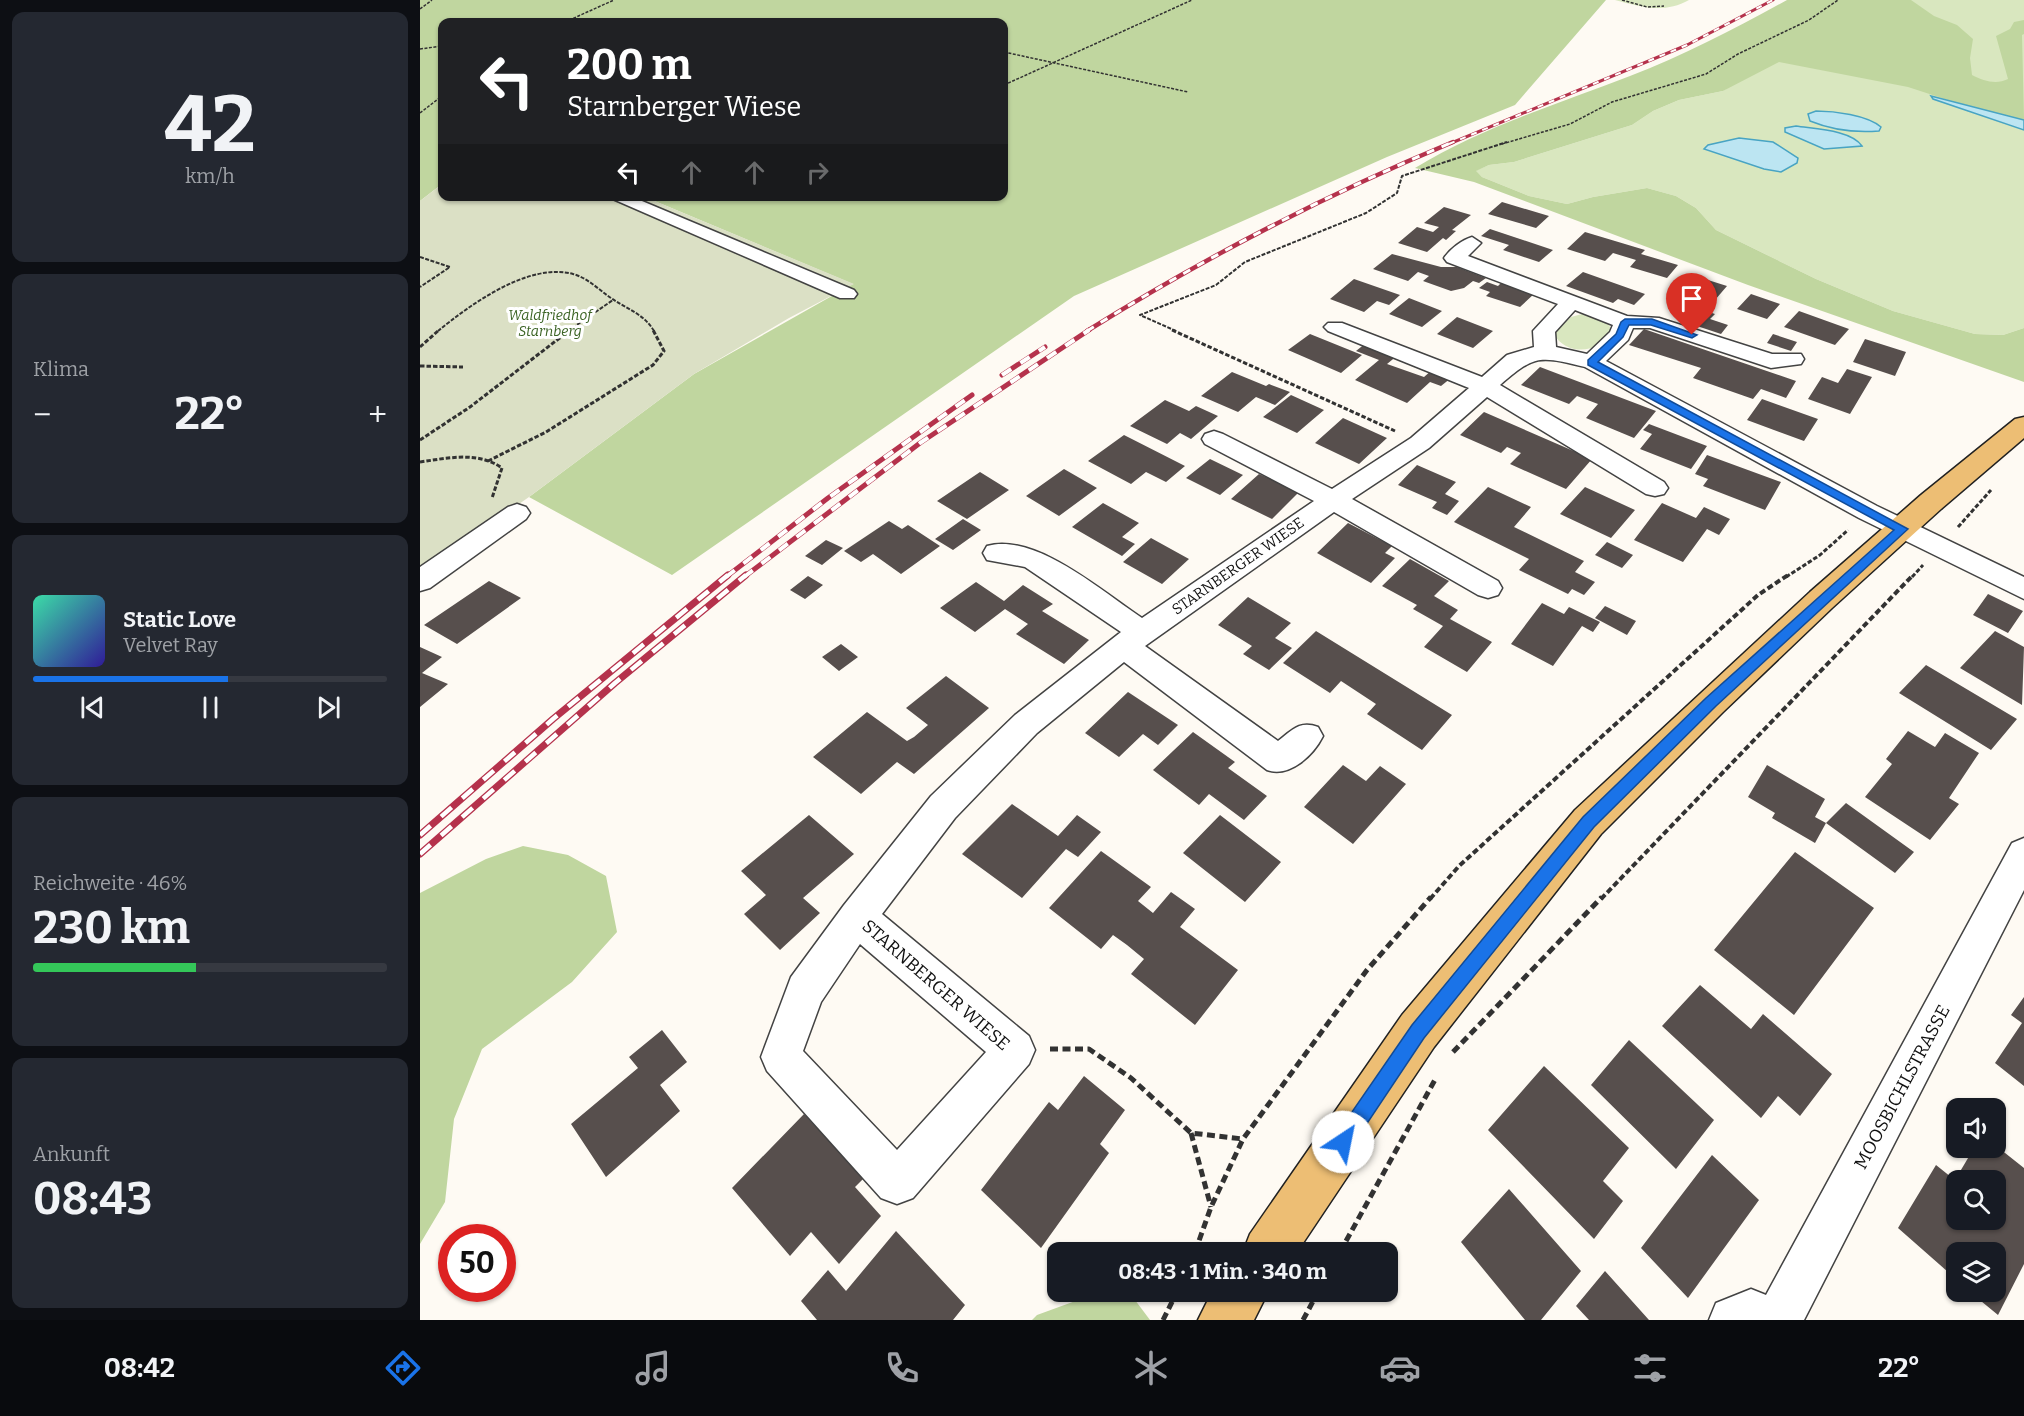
<!DOCTYPE html>
<html lang="de">
<head>
<meta charset="utf-8">
<style>
  body { margin:0; font-family:Bitter,serif; background:#242831; color:#f1f3f6; height:100vh; display:flex; flex-direction:column; font-size:22px; white-space:nowrap }
  * { box-sizing:border-box; margin:0 }
  p { font-size:20px; color:#9ea1a6 }
  .icon { flex:none; width:33px; height:33px; fill:none; stroke:currentColor; stroke-width:2; stroke-linecap:round; stroke-linejoin:round }
  .map { position:relative; flex:1; overflow:hidden }
  .side { display:flex; flex-direction:column; gap:12px; padding:12px; background:#0d0f14; width:420px }
  .side>* { flex:none }
  .top-card { position:absolute; left:18px; top:18px; width:570px; height:183px; border-radius:12px; box-shadow:0 2px 4px #0004; background:#202124; color:#fff; overflow:hidden }
  .fabs { position:absolute; left:1526px; top:1098px; display:grid; gap:12px }
  .fabs a { display:grid; place-items:center; width:60px; height:60px; border-radius:12px; background:#171b24; box-shadow:0 2px 4px #0004; font-size:30px }
  .speed { position:absolute; left:18px; top:1224px; display:flex; gap:12px; font-size:30px; font-weight:700; text-align:center }
  .speed>* { display:grid; place-content:center; width:78px; height:78px; border-radius:50%; background:#171b24; box-shadow:0 2px 4px #0004; line-height:1 }
  .speed .limit { border:9px solid #d22; background:#fff; color:#111 }
  .pin { position:absolute; display:grid; place-items:center; width:51px; height:51px; color:#fff; margin:-62px -26px; border-radius:50% 50% 50% 0; rotate:-45deg; box-shadow:0 0 6px #0007 }
  .pin .icon { rotate:45deg }
  .me { position:absolute; width:66px; margin:-33px; rotate:34deg; stroke-linejoin:round; filter:drop-shadow(0 0 4px #0008) }
  .turn { display:flex; align-items:center; gap:21px; height:126px; padding:0 30px; font-size:27px }
  .turn .icon { width:78px; height:78px; stroke-width:2.5 }
  .turn b { display:block; font-size:42px; line-height:51px }
  .lanes { display:flex; align-items:center; height:57px; padding:0 30px; background:#0003; justify-content:center; gap:30px; direction:ltr }
  .lanes .off { opacity:.35 }
  .big { font-size:45px; font-weight:700; line-height:1.1 }
  .side .widget { flex:1; display:flex; flex-direction:column; justify-content:center; gap:9px; min-width:0; padding:0 21px; border-radius:12px; background:#242831 }
  .side .dial { align-items:center; gap:0 }
  .dial b { font-size:78px; line-height:1 }
  .song { display:flex; align-items:center; gap:18px }
  .cover { width:72px; height:72px; border-radius:9px; background:linear-gradient(135deg,hsl(160 70% 55%),hsl(250 70% 35%)) }
  .played { height:6px; border-radius:3px; background:linear-gradient(90deg,#1a73e8 55%,#363941 55%) }
  .keys { display:flex; justify-content:space-around; direction:ltr }
  .heat { display:flex; justify-content:space-between; align-items:center; font-size:33px; direction:ltr }
  .charge { height:9px; border-radius:4px; background:linear-gradient(90deg,#34c759 46%,#363941 0) }
  .trip { position:absolute; left:627px; top:1242px; width:351px; height:60px; border-radius:12px; background:#171b24; box-shadow:0 2px 4px #0004; font-weight:700; line-height:60px; text-align:center }
  .menu { display:flex; height:96px; justify-content:space-around; align-items:center; background:#090b0e; color:#9ea1a6 }
  .menu .icon { width:42px; height:42px }
  .menu .current { color:#1a73e8 }
  .menu b { font-size:27px; color:#f1f3f6 }
  main { display:flex; flex:1; min-height:0 }
  .map>svg:first-child { display:block }
  .green { fill:#d9e7bf }
  .forest { fill:#c0d69f }
  .cemetery { fill:#dbe0c5 }
  .water { fill:#bce5f2; stroke:#48a4c3; stroke-width:1.5 }
  .building { fill:#574f4d }
  .lines { fill:none; stroke-linecap:round; stroke-linejoin:round }
  .minor-casing { stroke:#434343; stroke-width:3 }
  .major-casing { stroke:#212121; stroke-width:3 }
  .path-far4 { stroke:#323232; stroke-width:1.5; stroke-dasharray:3 1.5; stroke-linecap:butt }
  .path-far3 { stroke:#323232; stroke-width:2; stroke-dasharray:4 1.5; stroke-linecap:butt }
  .path-far2 { stroke:#323232; stroke-width:3; stroke-dasharray:4.5 2; stroke-linecap:butt }
  .path-far1 { stroke:#323232; stroke-width:4; stroke-dasharray:6 3; stroke-linecap:butt }
  .path { stroke:#323232; stroke-width:5; stroke-dasharray:8 4.5; stroke-linecap:butt }
  .minor { fill:#fff; fill-rule:evenodd }
  .major { fill:#edbe74; fill-rule:evenodd }
  .rail-far3-casing { stroke:#b5324c; stroke-width:3 }
  .rail-far2-casing { stroke:#b5324c; stroke-width:4.5 }
  .rail-far1-casing { stroke:#b5324c; stroke-width:5 }
  .rail-casing { stroke:#b5324c; stroke-width:7 }
  .rail-far3 { stroke:#fff; stroke-width:2; stroke-dasharray:6; stroke-linecap:butt }
  .rail-far2 { stroke:#fff; stroke-width:3; stroke-dasharray:8; stroke-linecap:butt }
  .rail-far1 { stroke:#fff; stroke-width:4; stroke-dasharray:11; stroke-linecap:butt }
  .rail { stroke:#fff; stroke-width:4.5; stroke-dasharray:14; stroke-linecap:butt }
  .route { fill:#1a73e8; stroke:#114b97; stroke-width:1.5 }
  .labels { text-anchor:middle; stroke-width:6; stroke-linejoin:round; paint-order:stroke }
  .far-park-label { font-size:14px; font-style:italic; fill:#3b6324; stroke:#fff }
  .street-label { font-size:15px; fill:#101010; stroke:#fff }
  .near-street-label { font-size:18px; fill:#101010; stroke:#fff }
</style>
</head>
<body>
<main>
<section class="side">
<div class="widget dial"><b>42</b><p>km/h</p></div>
<div class="widget"><p>Klima</p>
<div class="heat"><a>−</a><b class="big">22°</b><a>+</a></div>
</div>
<div class="widget">
<div class="song"><i class="cover"></i><div><b>Static Love</b><p>Velvet Ray</p></div></div>
<div class="played"></div>
<div class="keys"><svg class="icon" aria-label="previous" viewBox="0 0 24 24"><path d="M18 5L8 12l10 7zM5 5v14"/></svg><svg class="icon" aria-label="pause" viewBox="0 0 24 24"><path d="M8 5v14M16 5v14"/></svg><svg class="icon" aria-label="next" viewBox="0 0 24 24"><path d="M6 5l10 7-10 7zM19 5v14"/></svg></div>
</div>
<div class="widget"><p>Reichweite · 46%</p><b class="big">230 km</b><div class="charge"></div></div>
<div class="widget"><p>Ankunft</p><b class="big">08:43</b></div>
</section>
<div class="map">
<svg width="1604" height="1320" viewBox="0 0 1604 1320">
  <rect width="100%" height="100%" fill="#fefaf3"/>
  <!-- green -->
  <path class="green" d="M1195,0H1269C1244,14 1221,7 1195,0Z
    M1434,0H1604V328L1583,335L1555,334L1473,311L1396,279L1296,230L1276,208L1256,196L1227,188L1173,197L1147,204L1109,196L1062,177L1055,171L1069,165L1094,162L1212,125L1233,111L1259,100L1303,91Z
    M1162,314L1188,323L1191,329C1183,354 1146,357 1134,334L1151,317Z"/>
  <!-- forest -->
  <path class="forest" d="M0,0H1186L1095,105L967,157L654,296L252,575L109,497L274,374L433,284L225,197L584,196V22H22V184L0,201Z
    M1367,0H1491L1514,16L1537,25L1553,39L1550,58L1552,75C1564,81 1576,85 1588,79L1576,36L1590,29L1594,22L1604,20V34L1602,35L1604,120L1531,101L1488,87L1359,62L1303,91L1259,100L1233,111L1212,125L1094,162L1069,165L1056,171L1062,177L1109,196L1147,204L1173,197L1227,188L1256,196L1276,208L1296,230L1396,279L1473,311L1555,334L1583,335L1604,328V382L1328,285L1054,182L995,168C1062,127 1138,104 1210,76C1265,55 1316,28 1367,0Z
    M103,846L148,855L186,876L197,932L152,982L62,1049L34,1119L25,1202L0,1244V893L66,859Z
    M680,1292H709L730,1320H612L617,1315Z"/>
  <!-- cemetery -->
  <path class="cemetery" d="M22,184V196L225,197L434,284L369,318L274,374L109,497L0,573V201Z"/>
  <!-- water -->
  <path class="water" d="M1511,96L1604,120V130L1513,99Z
    M1396,111C1414,111 1447,115 1461,127L1459,131C1435,133 1412,130 1390,121L1388,114Z
    M1376,126C1395,129 1431,130 1442,146L1404,149L1365,132V128Z
    M1319,138L1353,142L1378,158L1377,163L1361,172L1344,169L1284,149L1288,145Z"/>
  <!-- building -->
  <path class="building" d="M1082,202L1129,216L1116,228L1068,214Z
    M1024,207L1051,215L1032,230L1036,231L1026,240L1023,238L1007,252L978,243L997,227L1013,232L1019,227L1004,223Z
    M1070,229L1133,250L1119,262L1083,250L1089,245L1061,236Z
    M1165,232L1225,250L1221,254L1258,265L1247,278L1210,267L1216,260L1193,253L1185,261L1147,249Z
    M972,254L1021,267H1037L1066,278L1059,283L1053,281L1044,288L1031,291L1003,281L1009,276L998,272L988,281L953,269Z
    M1163,272L1225,294L1214,305L1198,299L1193,303L1146,286Z
    M1272,275L1307,286L1289,307L1253,296Z
    M934,279L980,295L969,305L957,301L944,312L910,299Z
    M1067,282L1078,286L1082,282L1115,293L1100,307L1066,296L1070,292L1059,288Z
    M1331,294L1360,304L1347,319L1317,309Z
    M989,298L1022,311L1002,327L969,314Z
    M1280,309L1295,314L1290,319L1308,325L1301,334L1268,323Z
    M1379,311L1429,329L1415,345L1364,327Z
    M1037,317L1073,331L1053,348L1017,334Z
    M1224,329L1376,381L1366,398L1341,389L1333,399L1273,378L1281,368L1209,345Z
    M890,334L942,355L921,373L868,350Z
    M1353,334L1377,342L1371,351L1347,343Z
    M1445,339L1486,352L1475,376L1433,362Z
    M946,343L978,355L967,364L1004,377L1012,370L1031,378L1021,386L1010,382L987,403L935,380L959,360L936,351Z
    M1120,367L1236,411L1214,438L1166,418L1178,404L1157,396L1149,404L1101,385Z
    M1427,369L1452,377L1430,414L1388,399L1402,377L1418,383Z
    M812,372L846,386L849,384L870,392L855,405L836,397L818,412L781,396Z
    M871,395L904,410L877,433L843,417Z
    M1342,399L1398,419L1384,441L1327,420Z
    M745,400L769,411L776,406L798,416L771,439L760,433L747,444L710,426Z
    M1064,412L1172,459L1146,489L1090,464L1101,453L1087,447L1081,453L1040,435Z
    M923,418L967,438L939,464L895,443Z
    M1229,424L1287,446L1271,469L1220,449L1232,434L1223,430Z
    M704,435L765,466L746,482L726,472L711,484L668,461Z
    M1287,455L1361,482L1345,510L1283,486L1288,479L1275,474Z
    M790,459L823,475L800,495L766,478Z
    M997,465L1036,482L1025,494L1039,501L1027,515L1012,508L1017,502L978,485Z
    M644,469L677,488L639,516L606,496Z
    M560,472L589,490L547,519L517,501Z
    M839,474L879,492L852,519L811,499Z
    M1068,487L1111,507L1094,527L1164,561L1155,572L1175,582L1164,595L1152,589L1148,594L1099,570L1109,559L1034,522Z
    M1165,487L1215,510L1191,538L1140,514Z
    M683,503L719,523L702,537L715,544L702,556L652,527Z
    M1242,503L1276,518L1284,507L1310,519L1299,535L1287,529L1263,562L1214,540Z
    M543,519L561,530L533,550L515,539Z
    M469,521L482,529L488,525L520,546L481,574L453,554L441,562L424,551Z
    M928,523L972,546L965,553L975,558L951,583L897,553Z
    M731,538L769,559L742,584L703,562Z
    M406,540L423,548L402,565L385,556Z
    M1187,542L1213,555L1202,568L1175,555Z
    M990,559L1029,581L1014,596L1038,610L1030,619L1072,642L1047,672L1004,647L1023,626L993,609L997,605L962,586Z
    M388,576L403,585L385,599L370,590Z
    M69,581L101,598L37,644L4,625Z
    M556,582L584,601L603,585L633,604L622,611L669,640L644,664L596,634L608,624L585,609L555,632L520,608Z
    M1568,594L1603,611L1588,633L1553,615Z
    M828,597L871,623L855,638L872,648L849,670L823,654L832,646L798,625Z
    M1122,603L1144,614L1149,607L1180,622L1173,632L1162,626L1133,666L1091,644Z
    M1185,606L1216,621L1207,635L1175,618Z
    M896,631L1032,715L1002,750L947,714L956,704L921,681L910,693L863,663Z
    M1575,631L1604,647L1602,705L1540,668Z
    M421,644L438,657L419,671L402,657Z
    M0,647L22,657L2,673L28,684L0,707Z
    M1506,665L1597,719L1571,750L1479,693Z
    M526,676L569,708L494,774L477,762L441,794L393,757L447,712L487,741L494,737L508,725L486,708Z
    M708,692L758,725L738,745L723,734L699,757L665,733Z
    M1488,731L1515,747L1525,733L1559,753L1529,798L1539,804L1510,840L1445,797L1472,764L1466,759Z
    M773,732L815,762L808,768L847,796L824,820L789,794L779,805L733,770Z
    M923,765L946,781L960,766L986,784L933,844L884,807Z
    M1347,765L1405,799L1395,817L1406,823L1395,843L1352,818L1355,813L1328,797Z
    M1426,803L1494,852L1475,873L1406,823Z
    M592,804L638,836L657,815L681,832L658,857L646,849L602,898L542,854Z
    M389,815L434,854L383,898L400,913L360,950L324,914L346,895L321,871Z
    M800,815L861,862L825,902L763,853Z
    M681,851L731,887L718,901L733,913L751,892L775,909L760,927L818,970L775,1025L711,974L724,959L707,945L693,935L681,949L629,908Z
    M1375,852L1454,908L1374,1015L1294,950Z
    M1280,985L1331,1029L1343,1014L1412,1074L1380,1116L1358,1096L1341,1118L1242,1026Z
    M1604,997V1086L1575,1063L1602,1023L1591,1015Z
    M242,1030L267,1062L240,1085L260,1111L186,1177L151,1124L218,1068L209,1057Z
    M1209,1040L1294,1120L1256,1169L1171,1085Z
    M1124,1066L1209,1148L1183,1181L1203,1201L1174,1239L1068,1130Z
    M664,1076L705,1110L680,1144L689,1153L621,1248L561,1190L629,1102L638,1110Z
    M384,1114L444,1178L435,1187L461,1216L419,1264L391,1232L370,1256L312,1188Z
    M1575,1145L1604,1168V1264L1578,1315L1550,1292H1575V1252H1536V1279L1478,1228L1516,1165L1536,1181V1220H1575V1180H1535L1554,1148H1575Z
    M1292,1155L1339,1200L1268,1298L1221,1248Z
    M1089,1189L1161,1271L1121,1320H1105L1041,1242Z
    M476,1231L545,1305L533,1320H397L381,1301L408,1270L426,1291Z
    M1185,1271L1229,1320H1169L1156,1306Z"/>
  <g class="lines">
    <defs>
      <path id="minor" d="M186,196H210L434,290L437,294L434,298H420Z
        M1052,237L1061,243L1048,256L1207,316L1239,318L1352,354H1381L1384,359L1381,364L1351,368L1230,328H1213L1208,340L1186,361L1457,506L1604,577V599L1439,518L1165,367C1120,356 1115,354 1080,385L1244,482L1248,488L1244,494L1235,496L1226,494L1067,397L1009,448L932,499L1078,581L1082,588L1078,595L1068,598L1058,595L914,512L725,646L858,741C872,730 880,720 898,727L903,736C893,756 869,778 847,770L704,662L617,733L535,818L462,914L609,1036L615,1050L609,1064L493,1198L477,1204L461,1198L347,1071L341,1057L371,977L424,905L511,796L595,715L701,632L605,567L567,560L563,553L567,546C615,532 684,593 722,618L894,501L785,444L782,439L785,434L794,431L803,434L912,489L991,438L1049,388L908,331L904,327L908,323H922L1062,377L1087,355L1114,347L1113,331L1138,304L1027,262L1024,258C1030,249 1042,240 1052,237ZM1155,310L1193,325L1190,332L1167,354L1136,347L1135,332ZM440,944L566,1052L477,1150L383,1051L401,1002Z
        M97,504L106,507L110,513L106,519L10,588L0,591V567L88,507Z
        M1604,838V890L1384,1320H1289L1296,1303L1331,1289L1346,1295L1592,843Z"/>
      <path id="major" d="M1604,417V438L1521,509L1412,608L1303,712L1181,834L1014,1047L877,1252H823L830,1234L982,1015L1155,810L1390,592L1501,495L1595,419Z
        M792,1292H848L834,1320H778Z"/>
    </defs>
    <!-- minor casing -->
    <use href="#minor" class="minor-casing"/>
    <!-- major casing -->
    <use href="#major" class="major-casing"/>
    <!-- path-far4 -->
    <path class="path-far4" d="M1202,0L1227,7L1244,6
      M0,9L12,0
      M145,22L194,0
      M0,49L22,46
      M584,52L768,92
      M584,85L772,0
      M0,113L22,96
      M1082,144L1150,124L1192,102L1286,74L1318,54L1389,20L1418,0"/>
    <!-- path-far3 -->
    <path class="path-far3" d="M0,257L30,267L0,287
      M18,331C50,305 108,262 153,274C168,278 179,290 191,298C207,309 224,314 234,331
      M148,331L193,300
      M756,331L720,315L796,285L825,262L946,213L977,193L982,176L1087,142"/>
    <!-- path-far2 -->
    <path class="path-far2" d="M752,330L975,431
      M0,347L19,330
      M0,366L43,367
      M0,440L50,407L150,330
      M68,461L126,432L233,365L244,351L233,330
      M0,462C28,458 58,451 82,468L72,498
      M1538,527L1571,490
      M1366,577L1400,555L1428,530
      M1492,577L1503,565"/>
    <!-- path-far1 -->
    <path class="path-far1" d="M1010,899L1039,866L1338,595L1368,575
      M1181,899L1493,575"/>
    <!-- path -->
    <path class="path" d="M630,1049H669L711,1078L771,1133L823,1139
      M1033,1052L1182,897
      M771,1133L791,1207
      M775,1252L791,1207L823,1139L947,970L1011,897
      M920,1252L1016,1078
      M743,1320L757,1292
      M883,1320L898,1292"/>
    <!-- minor -->
    <use href="#minor" class="minor"/>
    <!-- major -->
    <use href="#major" class="major"/>
    <defs>
      <path id="rail-far3" d="M1029,144L1267,45L1353,0"/>
      <path id="rail-far2" d="M667,331C784,258 905,195 1033,142"/>
      <path id="rail-far1" d="M582,375L625,347
        M306,577L408,498L552,395
        M324,577L500,443L669,330"/>
      <path id="rail" d="M0,835L133,719L308,575
        M0,854L195,683L326,575"/>
    </defs>
    <!-- rail-far3 casing -->
    <use href="#rail-far3" class="rail-far3-casing"/>
    <!-- rail-far2 casing -->
    <use href="#rail-far2" class="rail-far2-casing"/>
    <!-- rail-far1 casing -->
    <use href="#rail-far1" class="rail-far1-casing"/>
    <!-- rail casing -->
    <use href="#rail" class="rail-casing"/>
    <!-- rail-far3 -->
    <use href="#rail-far3" class="rail-far3"/>
    <!-- rail-far2 -->
    <use href="#rail-far2" class="rail-far2"/>
    <!-- rail-far1 -->
    <use href="#rail-far1" class="rail-far1"/>
    <!-- rail -->
    <use href="#rail" class="rail"/>
  </g>
  <!-- route -->
  <path class="route" d="M1205,319H1232L1277,335L1272,338L1231,325H1209L1203,337L1178,362L1488,529L1296,706L1174,827L1004,1038L930,1149L923,1152L916,1149L913,1142L916,1135L992,1025L1163,817L1286,698L1474,530L1168,365V360L1196,334L1201,322Z"/>
  <g class="labels">
    <!-- far-park labels -->
    <g class="far-park-label">
      <text x="130" y="320">Waldfriedhof<tspan x="130" dy="16">Starnberg</tspan></text>
    </g>
    <!-- street labels -->
    <g class="street-label">
      <text transform="translate(818 566) rotate(-35)" y="5">STARNBERGER WIESE</text>
    </g>
    <!-- near-street labels -->
    <g class="near-street-label">
      <text transform="translate(516 985) rotate(41)" y="6">STARNBERGER WIESE</text>
      <text transform="translate(1482 1087) rotate(-62)" y="6">MOOSBICHLSTRASSE</text>
    </g>
  </g>
</svg>
<div class="fabs">
<a><svg class="icon" aria-label="sound" viewBox="0 0 24 24"><path d="M4 9h4l5-4v14l-5-4H4zM17 9q2 3 0 6"/></svg></a>
<a><svg class="icon" aria-label="search" viewBox="0 0 24 24"><circle cx="10" cy="10" r="6"/><path d="M15 15l6 6"/></svg></a>
<a><svg class="icon" aria-label="layers" viewBox="0 0 24 24"><path d="M12 4l9 5-9 5-9-5zM3 14l9 5 9-5"/></svg></a>
</div>
<div class="speed"><div class="limit">50</div></div>
<div class="pin" style="left:1272px;top:335px;background:#d93025"><svg class="icon" aria-label="arrive" viewBox="0 0 24 24"><path d="M6 21V4h12l-3 4 3 4H6"/></svg></div>
<svg class="me" style="left:923px;top:1142px" viewBox="-20 -20 40 40"><circle r="19" fill="#fff"/><path d="M0-13L10 11 0 6-10 11z" fill="#1a73e8"/></svg>
<div class="trip">08:43 · 1 Min. · 340 m</div>
<div class="top-card">
<div class="turn"><svg class="icon" aria-label="left" viewBox="0 0 24 24"><path d="M17 20v-9H6M10 6l-5 5 5 5"/></svg><div><b>200 m</b>Starnberger Wiese</div></div>
<div class="lanes"><svg class="icon" aria-label="left" viewBox="0 0 24 24"><path d="M17 20v-9H6M10 6l-5 5 5 5"/></svg><svg class="icon off" aria-label="ahead" viewBox="0 0 24 24"><path d="M12 20V5M6 11l6-6 6 6"/></svg><svg class="icon off" aria-label="ahead" viewBox="0 0 24 24"><path d="M12 20V5M6 11l6-6 6 6"/></svg><svg class="icon off" aria-label="right" viewBox="0 0 24 24"><path d="M7 20v-9h11M14 6l5 5-5 5"/></svg></div>
</div>
</div>
</main>
<nav class="menu">
<b>08:42</b>
<svg class="icon current" aria-label="directions" viewBox="0 0 24 24"><path d="M12 3l9 9-9 9-9-9zM9 14v-3h6M13 9l2 2-2 2"/></svg>
<svg class="icon" aria-label="music" viewBox="0 0 24 24"><path d="M9 18V5l10-2v13"/><circle cx="6" cy="18" r="3"/><circle cx="16" cy="16" r="3"/></svg>
<svg class="icon" aria-label="phone" viewBox="0 0 24 24"><path d="M5 4h4l2 5-3 2q2 4 5 5l2-3 5 2v4C11 20 4 13 5 4z"/></svg>
<svg class="icon" aria-label="climate" viewBox="0 0 24 24"><path d="M12 3v18M4 7l16 10M4 17L20 7"/></svg>
<svg class="icon" aria-label="car" viewBox="0 0 24 24"><path d="M5 17H2v-5l4-1 3-4h7l3 4 3 1v5h-3M9 17h6M6 11h13"/><circle cx="7" cy="17" r="2"/><circle cx="17" cy="17" r="2"/></svg>
<svg class="icon" aria-label="filters" viewBox="0 0 24 24"><path d="M4 7h16M4 17h16"/><circle cx="9" cy="7" r="2"/><circle cx="15" cy="17" r="2"/></svg>
<b>22°</b>
</nav>
</body>
</html>
